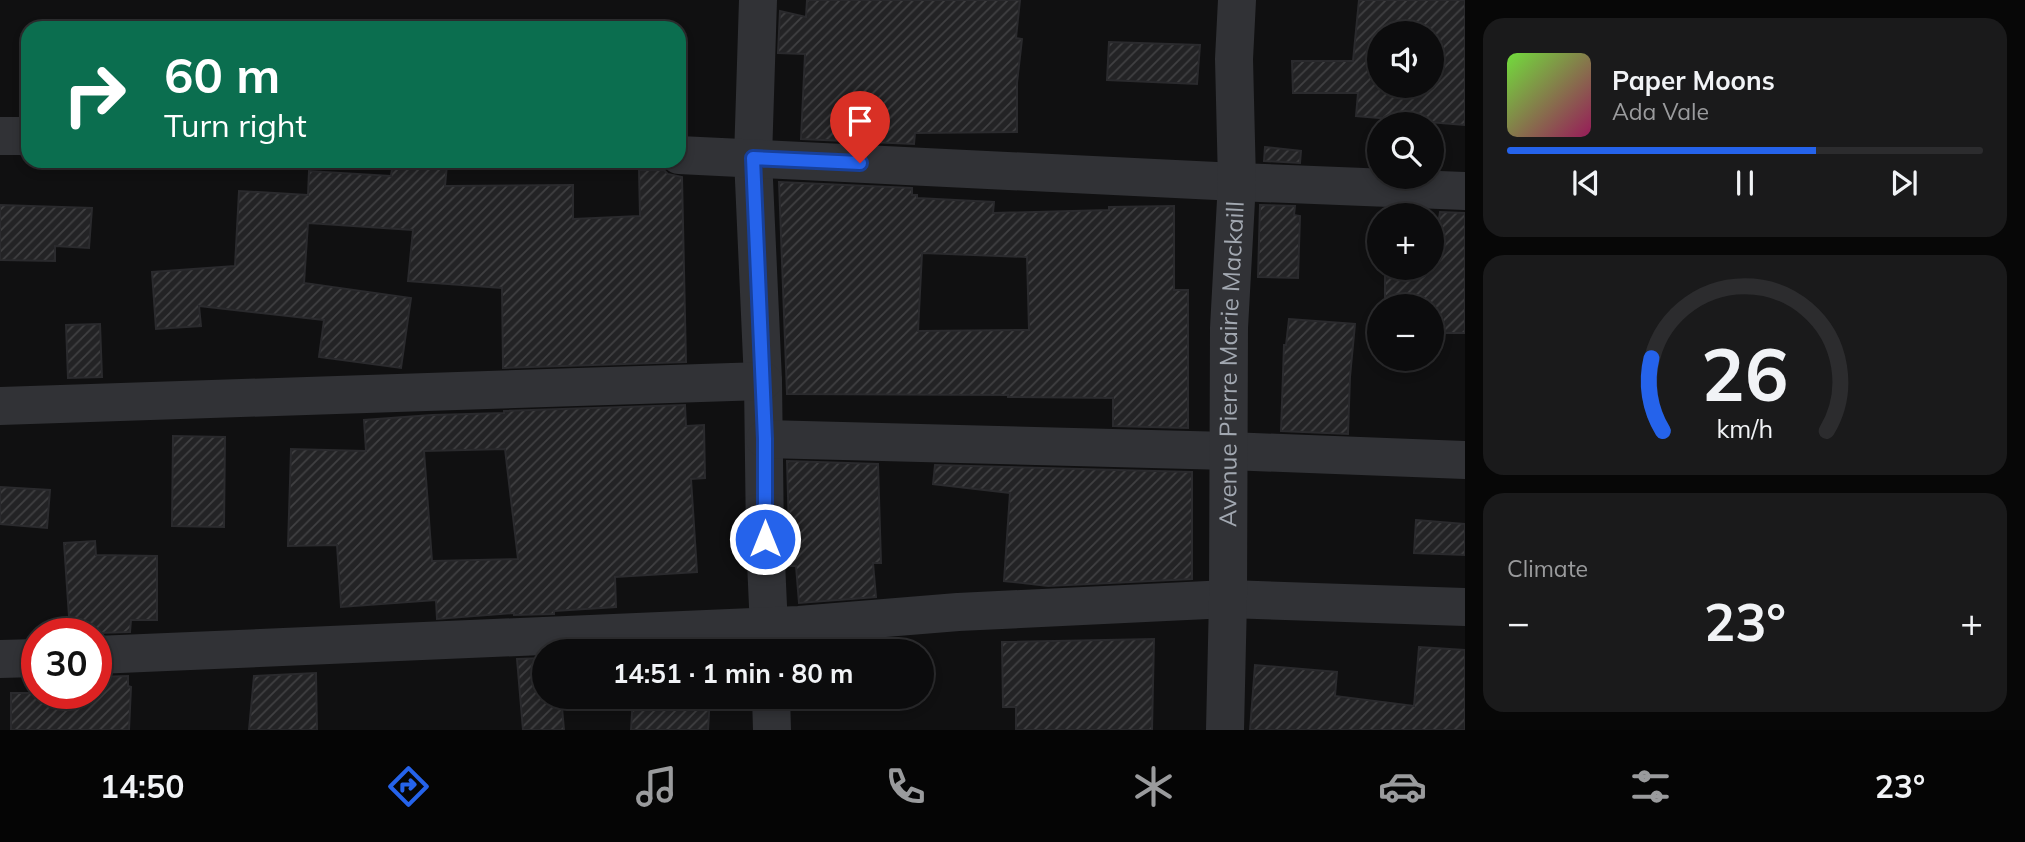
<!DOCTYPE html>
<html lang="en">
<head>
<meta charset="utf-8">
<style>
  body { margin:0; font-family:Mulish,sans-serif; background:#1a1a1b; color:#f1f3f6; height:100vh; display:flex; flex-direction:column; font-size:26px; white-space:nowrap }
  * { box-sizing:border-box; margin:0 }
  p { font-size:23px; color:#9a9b9d }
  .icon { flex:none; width:38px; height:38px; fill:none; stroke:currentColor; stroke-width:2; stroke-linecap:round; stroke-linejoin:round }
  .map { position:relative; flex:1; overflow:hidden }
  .sheet { display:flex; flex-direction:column; gap:18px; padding:18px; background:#070707; width:560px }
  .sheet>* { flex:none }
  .guide { position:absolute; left:21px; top:21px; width:665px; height:147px; border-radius:21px; box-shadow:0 4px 10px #0003,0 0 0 2px #2c2c2e; background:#0b6e4f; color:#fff; overflow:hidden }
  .buttons { position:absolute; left:1367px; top:21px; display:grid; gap:14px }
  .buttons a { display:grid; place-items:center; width:77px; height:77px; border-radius:50%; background:#0c0c0d; box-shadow:0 4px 10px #0003,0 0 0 2px #2c2c2e; font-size:35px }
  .speed { position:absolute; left:21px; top:618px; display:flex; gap:14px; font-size:35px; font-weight:700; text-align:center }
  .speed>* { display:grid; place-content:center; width:91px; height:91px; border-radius:50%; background:#0c0c0d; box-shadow:0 4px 10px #0003,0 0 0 2px #2c2c2e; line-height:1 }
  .speed .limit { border:10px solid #d22; background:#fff; color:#111 }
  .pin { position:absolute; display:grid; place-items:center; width:60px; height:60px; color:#fff; margin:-72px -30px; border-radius:50% 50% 50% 0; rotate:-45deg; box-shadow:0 0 7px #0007 }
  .pin .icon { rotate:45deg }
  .me { position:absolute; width:77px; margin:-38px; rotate:0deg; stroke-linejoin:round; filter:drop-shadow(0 0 5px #0008) }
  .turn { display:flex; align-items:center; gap:24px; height:147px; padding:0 28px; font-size:32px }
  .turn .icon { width:91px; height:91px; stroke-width:2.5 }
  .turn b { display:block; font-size:49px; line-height:60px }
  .big { font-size:52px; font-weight:700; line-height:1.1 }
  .sheet .widget { flex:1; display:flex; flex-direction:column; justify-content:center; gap:10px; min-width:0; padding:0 24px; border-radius:21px; background:#1a1a1b }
  .sheet .dial { align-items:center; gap:0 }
  .dial svg { height:182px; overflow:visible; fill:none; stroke:#2c2c2e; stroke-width:7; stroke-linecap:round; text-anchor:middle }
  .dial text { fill:#f1f3f6; stroke:none }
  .song { display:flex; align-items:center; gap:21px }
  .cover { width:84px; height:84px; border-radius:10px; background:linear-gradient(135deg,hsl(100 70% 55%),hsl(330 70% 35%)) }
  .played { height:7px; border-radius:4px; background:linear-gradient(90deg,#2563eb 65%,#2c2c2e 65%) }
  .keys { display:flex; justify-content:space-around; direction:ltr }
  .heat { display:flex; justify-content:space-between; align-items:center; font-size:38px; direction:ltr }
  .trip { position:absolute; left:532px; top:639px; width:402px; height:70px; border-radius:35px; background:#0c0c0d; box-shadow:0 4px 10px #0003,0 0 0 2px #2c2c2e; font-weight:700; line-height:70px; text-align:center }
  .dock { display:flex; height:112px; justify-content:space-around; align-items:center; background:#050505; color:#9a9b9d }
  .dock .icon { width:49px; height:49px }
  .dock .current { color:#2563eb }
  .dock b { font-size:32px; color:#f1f3f6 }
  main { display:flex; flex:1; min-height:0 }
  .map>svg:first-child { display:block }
  .building { fill:url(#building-hatch); stroke:#2a2a2d; stroke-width:2; fill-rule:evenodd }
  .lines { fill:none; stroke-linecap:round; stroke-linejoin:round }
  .minor { stroke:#313236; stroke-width:38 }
  .route-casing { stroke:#184099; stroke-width:18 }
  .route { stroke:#2563eb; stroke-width:12 }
  .labels { text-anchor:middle; stroke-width:7; stroke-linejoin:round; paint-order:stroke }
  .street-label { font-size:24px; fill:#a2a8b1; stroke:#0b0b0c }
</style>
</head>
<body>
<main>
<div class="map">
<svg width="1465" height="730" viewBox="0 0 1465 730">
  <defs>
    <pattern id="building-hatch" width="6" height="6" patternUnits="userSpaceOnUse" patternTransform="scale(1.75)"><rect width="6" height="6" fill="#232325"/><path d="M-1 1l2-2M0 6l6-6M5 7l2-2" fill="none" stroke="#404042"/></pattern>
  </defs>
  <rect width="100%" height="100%" fill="#101011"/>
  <!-- building -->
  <path class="building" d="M807,0H1020L1016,38L1022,39L1017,83V132L915,133L914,144L801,139L805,54L778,53L780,11L806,17Z
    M1359,0H1465V125L1356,116L1358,93H1293L1292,61H1353ZM1379,33H1432V86H1379Z
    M1109,42L1200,45L1197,84L1107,80Z
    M1265,147L1301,151L1300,163L1264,161Z
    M393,161L447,165L445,186L573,185V219L640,216L639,170H664L668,174L682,177L686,362L503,368L502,288L408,281L413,230L308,223L304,283L411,298L401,368L319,357L324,320L199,306L201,326L156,329L152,272L235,266L239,191L308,195L309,171L391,176Z
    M779,182L912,188V195H917V198L994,202L993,213L1109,210V207L1174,206V290H1188V428L1113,426V398L1008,397V395L787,394ZM922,253L1027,257L1029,330L918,331Z
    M0,205L92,208L89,248L55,246V261L0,260Z
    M1260,205L1295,206L1294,215L1300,216L1298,278L1258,277Z
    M1440,212L1465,213V333H1432V306H1385V268H1432V232H1437Z
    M1289,319L1355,324L1350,377L1348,434L1281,431L1284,345H1286Z
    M100,324L102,377L68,378L66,325Z
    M685,405L686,426L704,425L705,478L691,479L697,572L615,577L616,607L554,611V614L514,615V613L437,619L436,600L341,607L337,545L288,546L291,449L366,451L364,420L432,415L504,413V411ZM505,449L518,559L432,561L424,451Z
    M173,436L225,437L224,527L172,526Z
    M787,461L878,464L881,563H873L876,597L799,603L796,566H790Z
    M935,465L1192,472V579L1048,586L1004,581L1010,493L933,484Z
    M0,487L50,490L47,528L0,524Z
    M1416,520L1465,524V555L1414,553Z
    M95,541L96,555L157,556V620H131L130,632L96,633V629L70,631L64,543Z
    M1154,639L1152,730H1016V707H1003L1002,642Z
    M880,640L881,651H803V647Z
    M1419,647L1465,650V730H1250L1255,665L1337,672L1335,696L1414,706Z
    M544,658V696H561L564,730H523L517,659Z
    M316,673L317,730H249L254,676Z
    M128,676V686L131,687L129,730H11V693H96V677Z
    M633,696H710L708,730H631Z"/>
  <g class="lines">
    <!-- minor -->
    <g class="minor">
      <path d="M758,0L753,158L763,381L765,539L770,651"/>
      <path d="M0,136H28"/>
      <path d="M679,155L1237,182L1465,191"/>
      <path d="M0,406L763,381"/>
      <path d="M765,439L1229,451L1465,460"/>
      <path d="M96,655L799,625L958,612L1228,599L1465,607"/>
      <path d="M0,659L37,658"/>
      <path d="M771,696L772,730"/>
      <path id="s1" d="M1225,730L1228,599L1229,328L1237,182L1234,59L1237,0"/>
    </g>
  </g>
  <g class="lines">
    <defs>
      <path id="route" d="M765,539V439L753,158L860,163"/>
    </defs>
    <!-- route casing -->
    <use href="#route" class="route-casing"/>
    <!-- route -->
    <use href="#route" class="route"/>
  </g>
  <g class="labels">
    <!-- street labels -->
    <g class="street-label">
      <text dy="8" stroke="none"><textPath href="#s1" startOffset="366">Avenue Pierre Mairie Mackaill</textPath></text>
    </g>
  </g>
</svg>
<div class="buttons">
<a><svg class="icon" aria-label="sound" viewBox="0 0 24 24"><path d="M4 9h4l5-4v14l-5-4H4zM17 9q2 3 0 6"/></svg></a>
<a><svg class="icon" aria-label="search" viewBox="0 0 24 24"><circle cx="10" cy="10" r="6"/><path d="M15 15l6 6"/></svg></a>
<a>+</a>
<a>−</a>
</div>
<div class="speed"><div class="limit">30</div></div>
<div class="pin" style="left:860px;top:163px;background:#d93025"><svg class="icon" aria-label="arrive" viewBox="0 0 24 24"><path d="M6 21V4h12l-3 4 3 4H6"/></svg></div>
<svg class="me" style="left:765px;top:539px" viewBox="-20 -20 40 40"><circle r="17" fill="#2563eb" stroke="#fff" stroke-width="3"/><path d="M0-11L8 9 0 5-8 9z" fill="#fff"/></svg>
<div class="trip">14:51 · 1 min · 80 m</div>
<div class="guide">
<div class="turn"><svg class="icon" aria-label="right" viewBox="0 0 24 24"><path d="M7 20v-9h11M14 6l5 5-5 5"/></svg><div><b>60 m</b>Turn right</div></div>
</div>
</div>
<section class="sheet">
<div class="widget">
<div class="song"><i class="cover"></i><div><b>Paper Moons</b><p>Ada Vale</p></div></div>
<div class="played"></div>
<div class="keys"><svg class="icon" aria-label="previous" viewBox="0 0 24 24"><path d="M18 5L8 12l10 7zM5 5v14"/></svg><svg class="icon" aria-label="pause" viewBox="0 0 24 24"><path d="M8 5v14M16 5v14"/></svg><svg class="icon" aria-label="next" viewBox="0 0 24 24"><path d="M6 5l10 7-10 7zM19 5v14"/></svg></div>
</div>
<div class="widget dial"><svg viewBox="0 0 100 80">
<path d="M14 69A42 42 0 1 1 86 69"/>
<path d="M14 69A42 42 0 0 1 9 37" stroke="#2563eb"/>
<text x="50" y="56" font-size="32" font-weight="700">26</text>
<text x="50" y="72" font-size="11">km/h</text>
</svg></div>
<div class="widget"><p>Climate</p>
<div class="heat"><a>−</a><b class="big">23°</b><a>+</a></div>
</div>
</section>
</main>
<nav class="dock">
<b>14:50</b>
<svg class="icon current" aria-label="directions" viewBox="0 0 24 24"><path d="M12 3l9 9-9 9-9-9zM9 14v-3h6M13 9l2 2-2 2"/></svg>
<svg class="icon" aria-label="music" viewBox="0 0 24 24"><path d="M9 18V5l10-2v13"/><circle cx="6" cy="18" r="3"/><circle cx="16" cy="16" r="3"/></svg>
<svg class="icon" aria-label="phone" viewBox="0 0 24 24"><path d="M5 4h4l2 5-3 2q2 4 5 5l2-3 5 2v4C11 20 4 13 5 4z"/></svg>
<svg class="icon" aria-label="climate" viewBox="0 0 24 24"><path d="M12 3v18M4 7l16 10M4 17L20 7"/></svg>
<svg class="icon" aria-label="car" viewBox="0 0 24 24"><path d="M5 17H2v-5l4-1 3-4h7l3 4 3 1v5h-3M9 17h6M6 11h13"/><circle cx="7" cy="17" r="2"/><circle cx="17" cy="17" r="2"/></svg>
<svg class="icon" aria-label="filters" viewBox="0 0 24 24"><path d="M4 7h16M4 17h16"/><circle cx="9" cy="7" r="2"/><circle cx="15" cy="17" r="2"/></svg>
<b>23°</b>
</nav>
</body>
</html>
